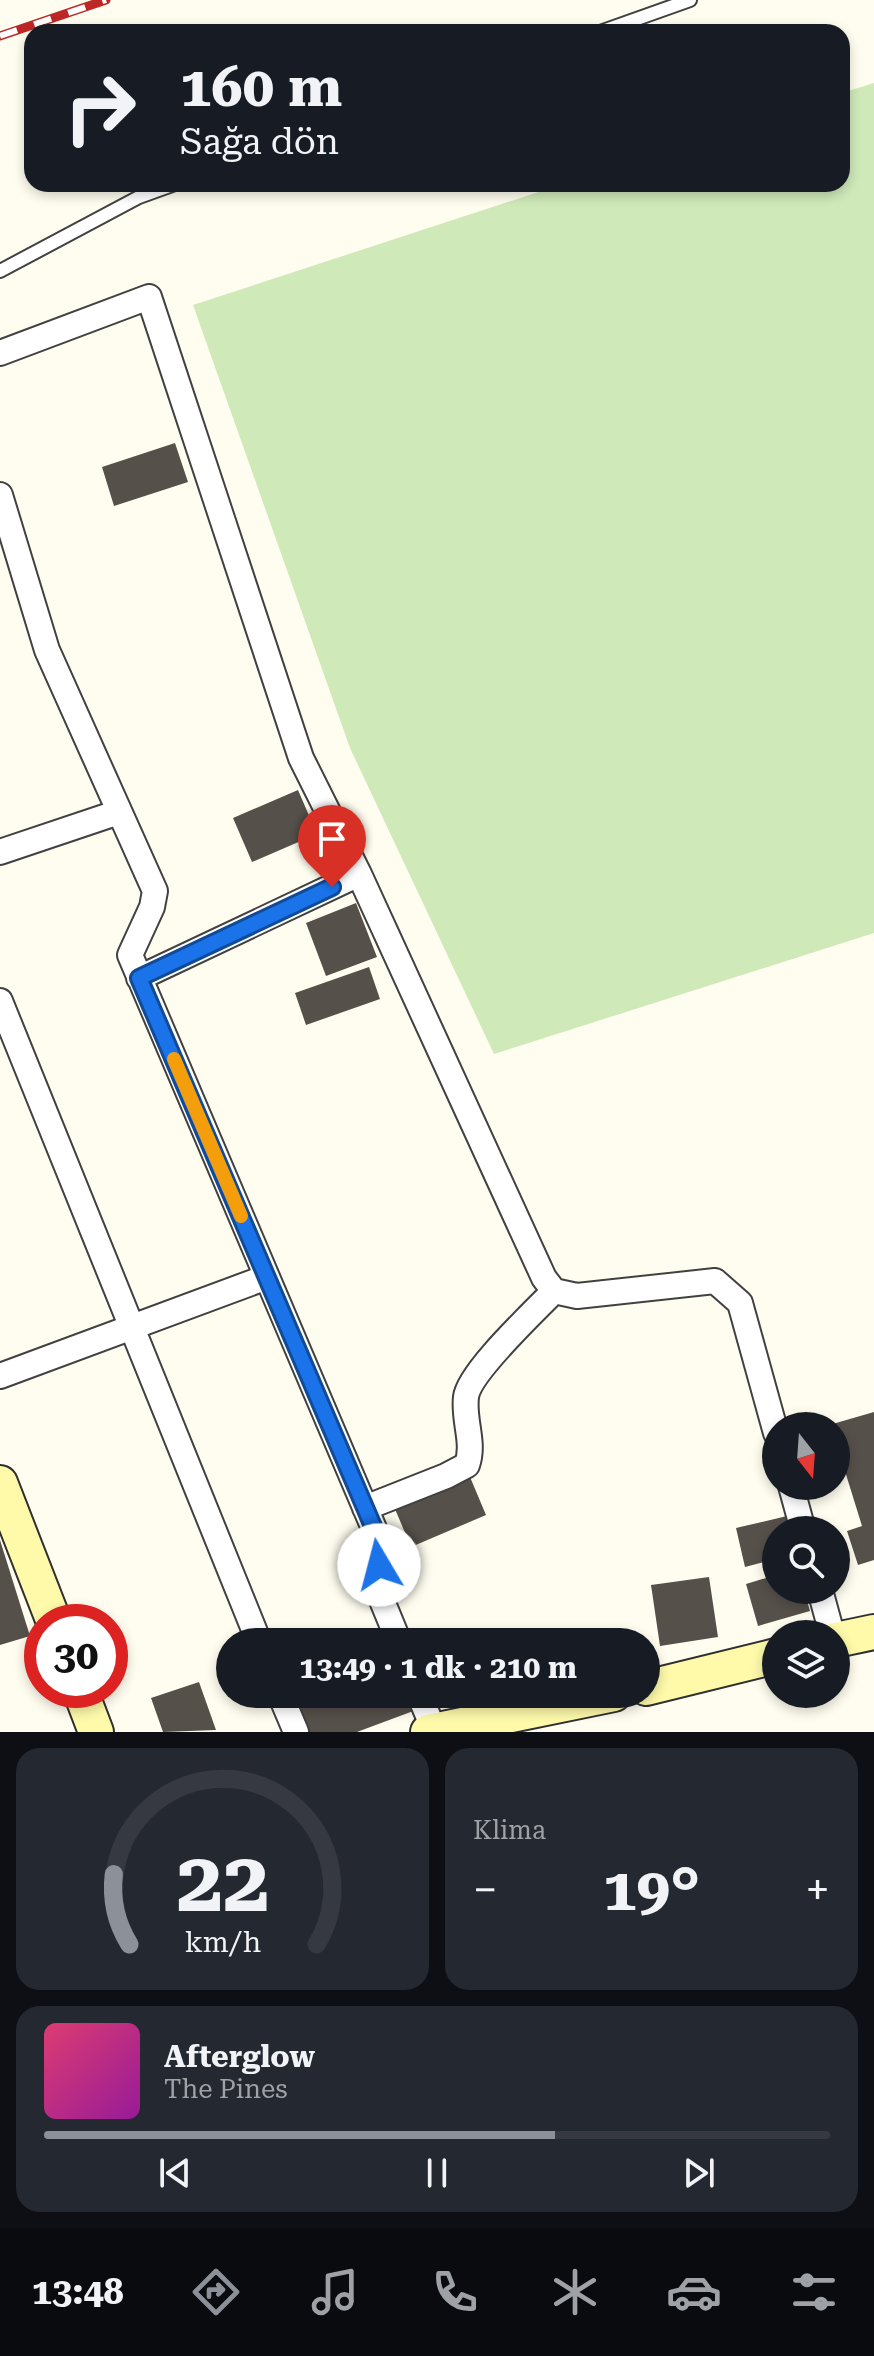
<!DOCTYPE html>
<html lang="tr">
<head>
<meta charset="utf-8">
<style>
  body { margin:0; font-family:"Roboto Serif",serif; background:#242831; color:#f1f3f6; height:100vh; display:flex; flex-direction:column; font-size:30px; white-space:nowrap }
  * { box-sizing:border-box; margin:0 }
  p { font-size:26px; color:#9ea1a6 }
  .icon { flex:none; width:44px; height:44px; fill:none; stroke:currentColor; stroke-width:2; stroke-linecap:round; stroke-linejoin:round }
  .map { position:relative; height:1732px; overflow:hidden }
  .drawer { display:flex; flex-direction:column; gap:16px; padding:16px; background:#0d0f14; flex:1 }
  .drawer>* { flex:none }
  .guide { position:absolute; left:24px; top:24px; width:826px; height:168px; border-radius:24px; box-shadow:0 4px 12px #0003; background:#171b24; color:#f1f3f6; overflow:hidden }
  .needle { width:52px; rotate:163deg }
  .tools { position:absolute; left:762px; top:1412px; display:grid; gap:16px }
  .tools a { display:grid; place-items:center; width:88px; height:88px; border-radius:50%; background:#171b24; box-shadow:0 4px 12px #0003; font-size:40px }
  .speed { position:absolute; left:24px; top:1604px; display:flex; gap:16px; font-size:40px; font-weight:700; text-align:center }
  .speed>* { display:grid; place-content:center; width:104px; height:104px; border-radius:50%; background:#171b24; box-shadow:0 4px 12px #0003; line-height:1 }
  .speed .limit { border:12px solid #d22; background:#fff; color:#111 }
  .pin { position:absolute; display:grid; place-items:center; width:68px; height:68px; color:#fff; margin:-82px -34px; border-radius:50% 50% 50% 0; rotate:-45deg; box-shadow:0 0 8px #0007 }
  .pin .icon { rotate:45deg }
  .me { position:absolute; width:88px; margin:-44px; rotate:352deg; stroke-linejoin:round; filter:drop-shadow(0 0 6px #0008) }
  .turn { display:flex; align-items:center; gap:28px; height:168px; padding:0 24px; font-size:36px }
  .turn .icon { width:104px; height:104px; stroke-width:2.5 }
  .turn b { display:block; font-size:56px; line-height:68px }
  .big { font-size:60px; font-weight:700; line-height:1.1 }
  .drawer .tile { flex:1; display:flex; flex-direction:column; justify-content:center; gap:12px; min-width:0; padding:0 28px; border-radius:24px; background:#242831 }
  .drawer .dial { align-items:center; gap:0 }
  .dial svg { height:208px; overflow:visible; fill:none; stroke:#363941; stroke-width:7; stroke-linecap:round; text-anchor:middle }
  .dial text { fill:#f1f3f6; stroke:none }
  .song { display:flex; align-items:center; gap:24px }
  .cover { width:96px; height:96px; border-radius:12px; background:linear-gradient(135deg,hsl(340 70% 55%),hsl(300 70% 35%)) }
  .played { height:8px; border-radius:4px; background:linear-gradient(90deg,#8c9099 65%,#363941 65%) }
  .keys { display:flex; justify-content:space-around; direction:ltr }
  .heat { display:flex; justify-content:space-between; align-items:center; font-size:44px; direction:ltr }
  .drawer .tiles { flex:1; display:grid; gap:16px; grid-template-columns:1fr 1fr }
  .tile:last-child { grid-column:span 2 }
  .trip { position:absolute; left:216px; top:1628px; width:444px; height:80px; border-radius:40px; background:#171b24; box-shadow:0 4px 12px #0003; font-weight:700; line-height:80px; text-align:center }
  .dock { display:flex; height:128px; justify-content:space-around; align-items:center; background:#090b0e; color:#9ea1a6 }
  .dock .icon { width:56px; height:56px }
  .dock .selected { color:#8c9099 }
  .dock b { font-size:36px; color:#f1f3f6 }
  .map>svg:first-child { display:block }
  .green { fill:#cfe9b8 }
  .building { fill:#56504a }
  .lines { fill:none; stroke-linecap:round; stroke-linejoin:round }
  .lane-casing { stroke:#414141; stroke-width:16 }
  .street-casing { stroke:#414141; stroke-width:28 }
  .secondary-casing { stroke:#303030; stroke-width:38 }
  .lane { stroke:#fff; stroke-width:12 }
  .street { stroke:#fff; stroke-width:24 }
  .secondary { stroke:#fefaaa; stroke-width:34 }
  .rail-casing { stroke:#bd2826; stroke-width:9 }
  .rail { stroke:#fff; stroke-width:6; stroke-dasharray:18; stroke-linecap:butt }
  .route-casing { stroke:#114b97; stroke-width:20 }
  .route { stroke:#1a73e8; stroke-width:14 }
  .slow { stroke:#f59e0b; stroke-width:14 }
</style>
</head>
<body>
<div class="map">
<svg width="874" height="1732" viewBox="0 0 874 1732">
  <rect width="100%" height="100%" fill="#fffdef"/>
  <!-- green -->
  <path class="green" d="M874,83V933L494,1054L350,748L193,305L563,184H842V93Z"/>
  <!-- building -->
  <path class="building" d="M175,443L188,482L114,506L102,467Z
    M298,790L317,834L252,862L233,818Z
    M356,903L377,957L326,976L306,923Z
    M369,967L380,999L306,1025L295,993Z
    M874,1412V1560L858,1565L847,1531L862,1526L844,1468L836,1471V1426L829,1425Z
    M470,1477L486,1515L411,1547L395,1509Z
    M787,1516L790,1530H776V1559L745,1567L736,1528Z
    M0,1540L30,1636L0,1645Z
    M776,1575V1590H804L810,1611L758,1626L746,1584Z
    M709,1577L718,1637L660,1646L651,1585Z
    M199,1682L216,1730L163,1732L151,1698Z
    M292,1694H410L416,1710L357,1732H306Z"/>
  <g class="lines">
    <defs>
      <path id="lane" d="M600,32L690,0
        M0,271L139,197L175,184"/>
      <path id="street" d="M0,353L149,297L301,758L359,874L544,1278L554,1291L577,1296L715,1281L740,1303L776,1433
        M0,495L47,650L155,891L152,907L130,955L381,1545L376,1586L399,1642
        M0,852L119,812
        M139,978L359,874
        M0,1001L259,1642
        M0,1376L267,1277
        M791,1486L803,1530
        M365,1508L446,1476L467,1465C475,1442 463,1421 466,1397C469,1372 535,1311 554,1291
        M820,1590L832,1634
        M280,1694L296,1732
        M419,1694L434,1730"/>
      <path id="secondary" d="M0,1483L54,1622
        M836,1640L874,1632
        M646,1688L776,1656
        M80,1690L96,1732
        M428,1732L614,1694"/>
    </defs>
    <!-- lane casing -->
    <use href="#lane" class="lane-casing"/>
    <!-- street casing -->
    <use href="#street" class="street-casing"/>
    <!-- secondary casing -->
    <use href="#secondary" class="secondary-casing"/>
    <!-- lane -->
    <use href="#lane" class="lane"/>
    <!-- street -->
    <use href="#street" class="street"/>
    <!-- secondary -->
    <use href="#secondary" class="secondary"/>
    <defs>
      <path id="rail" d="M0,36L106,0"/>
    </defs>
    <!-- rail casing -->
    <use href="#rail" class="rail-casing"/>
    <!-- rail -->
    <use href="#rail" class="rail"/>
  </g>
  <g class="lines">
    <defs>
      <path id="route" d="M332,887L139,978L381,1545L379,1565"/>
    </defs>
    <!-- route casing -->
    <use href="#route" class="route-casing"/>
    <!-- route -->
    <use href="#route" class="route"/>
    <!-- slow -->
    <path class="slow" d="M174,1059L241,1216"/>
  </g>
</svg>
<div class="tools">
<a><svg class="needle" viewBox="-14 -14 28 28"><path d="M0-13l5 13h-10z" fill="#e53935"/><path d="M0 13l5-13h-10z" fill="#9ea1a6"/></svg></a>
<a><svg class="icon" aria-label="search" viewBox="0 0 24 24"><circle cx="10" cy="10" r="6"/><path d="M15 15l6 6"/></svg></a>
<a><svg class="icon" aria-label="layers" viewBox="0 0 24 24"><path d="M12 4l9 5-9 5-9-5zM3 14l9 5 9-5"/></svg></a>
</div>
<div class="speed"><div class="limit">30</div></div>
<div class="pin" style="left:332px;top:887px;background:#d93025"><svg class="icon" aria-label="arrive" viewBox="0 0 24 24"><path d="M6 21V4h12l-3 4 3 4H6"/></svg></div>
<svg class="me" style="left:379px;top:1565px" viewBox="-20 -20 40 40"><circle r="19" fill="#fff"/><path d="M0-13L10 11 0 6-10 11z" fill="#1a73e8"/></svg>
<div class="trip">13:49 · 1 dk · 210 m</div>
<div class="guide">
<div class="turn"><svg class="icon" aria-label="right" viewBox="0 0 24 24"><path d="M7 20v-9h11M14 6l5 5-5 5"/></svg><div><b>160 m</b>Sağa dön</div></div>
</div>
</div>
<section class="drawer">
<div class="tiles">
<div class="tile dial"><svg viewBox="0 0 100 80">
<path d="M14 69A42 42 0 1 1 86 69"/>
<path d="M14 69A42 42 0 0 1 8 42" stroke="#8c9099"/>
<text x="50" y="56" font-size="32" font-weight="700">22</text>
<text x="50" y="72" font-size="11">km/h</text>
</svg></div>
<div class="tile"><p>Klima</p>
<div class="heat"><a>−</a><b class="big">19°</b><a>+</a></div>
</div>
<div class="tile">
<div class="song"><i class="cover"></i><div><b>Afterglow</b><p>The Pines</p></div></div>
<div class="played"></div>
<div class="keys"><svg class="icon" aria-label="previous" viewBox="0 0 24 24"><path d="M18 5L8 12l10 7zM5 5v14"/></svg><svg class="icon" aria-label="pause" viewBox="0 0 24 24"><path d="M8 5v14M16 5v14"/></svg><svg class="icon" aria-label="next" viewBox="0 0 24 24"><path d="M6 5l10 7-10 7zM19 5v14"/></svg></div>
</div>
</div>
</section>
<nav class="dock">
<b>13:48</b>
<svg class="icon selected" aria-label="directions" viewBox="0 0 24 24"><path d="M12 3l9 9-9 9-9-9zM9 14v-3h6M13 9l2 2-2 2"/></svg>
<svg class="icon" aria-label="music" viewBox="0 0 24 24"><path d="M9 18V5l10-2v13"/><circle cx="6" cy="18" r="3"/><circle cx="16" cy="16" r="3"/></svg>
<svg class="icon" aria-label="phone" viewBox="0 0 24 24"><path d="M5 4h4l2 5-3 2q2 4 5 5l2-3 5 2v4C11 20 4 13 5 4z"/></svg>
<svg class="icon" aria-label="climate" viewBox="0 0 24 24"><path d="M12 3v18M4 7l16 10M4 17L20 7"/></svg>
<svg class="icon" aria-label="car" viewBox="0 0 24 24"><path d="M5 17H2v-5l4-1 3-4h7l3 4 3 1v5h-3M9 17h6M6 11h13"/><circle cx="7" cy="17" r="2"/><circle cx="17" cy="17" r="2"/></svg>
<svg class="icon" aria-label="filters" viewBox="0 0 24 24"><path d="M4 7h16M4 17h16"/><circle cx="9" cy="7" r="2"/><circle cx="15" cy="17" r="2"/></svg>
</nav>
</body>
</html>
